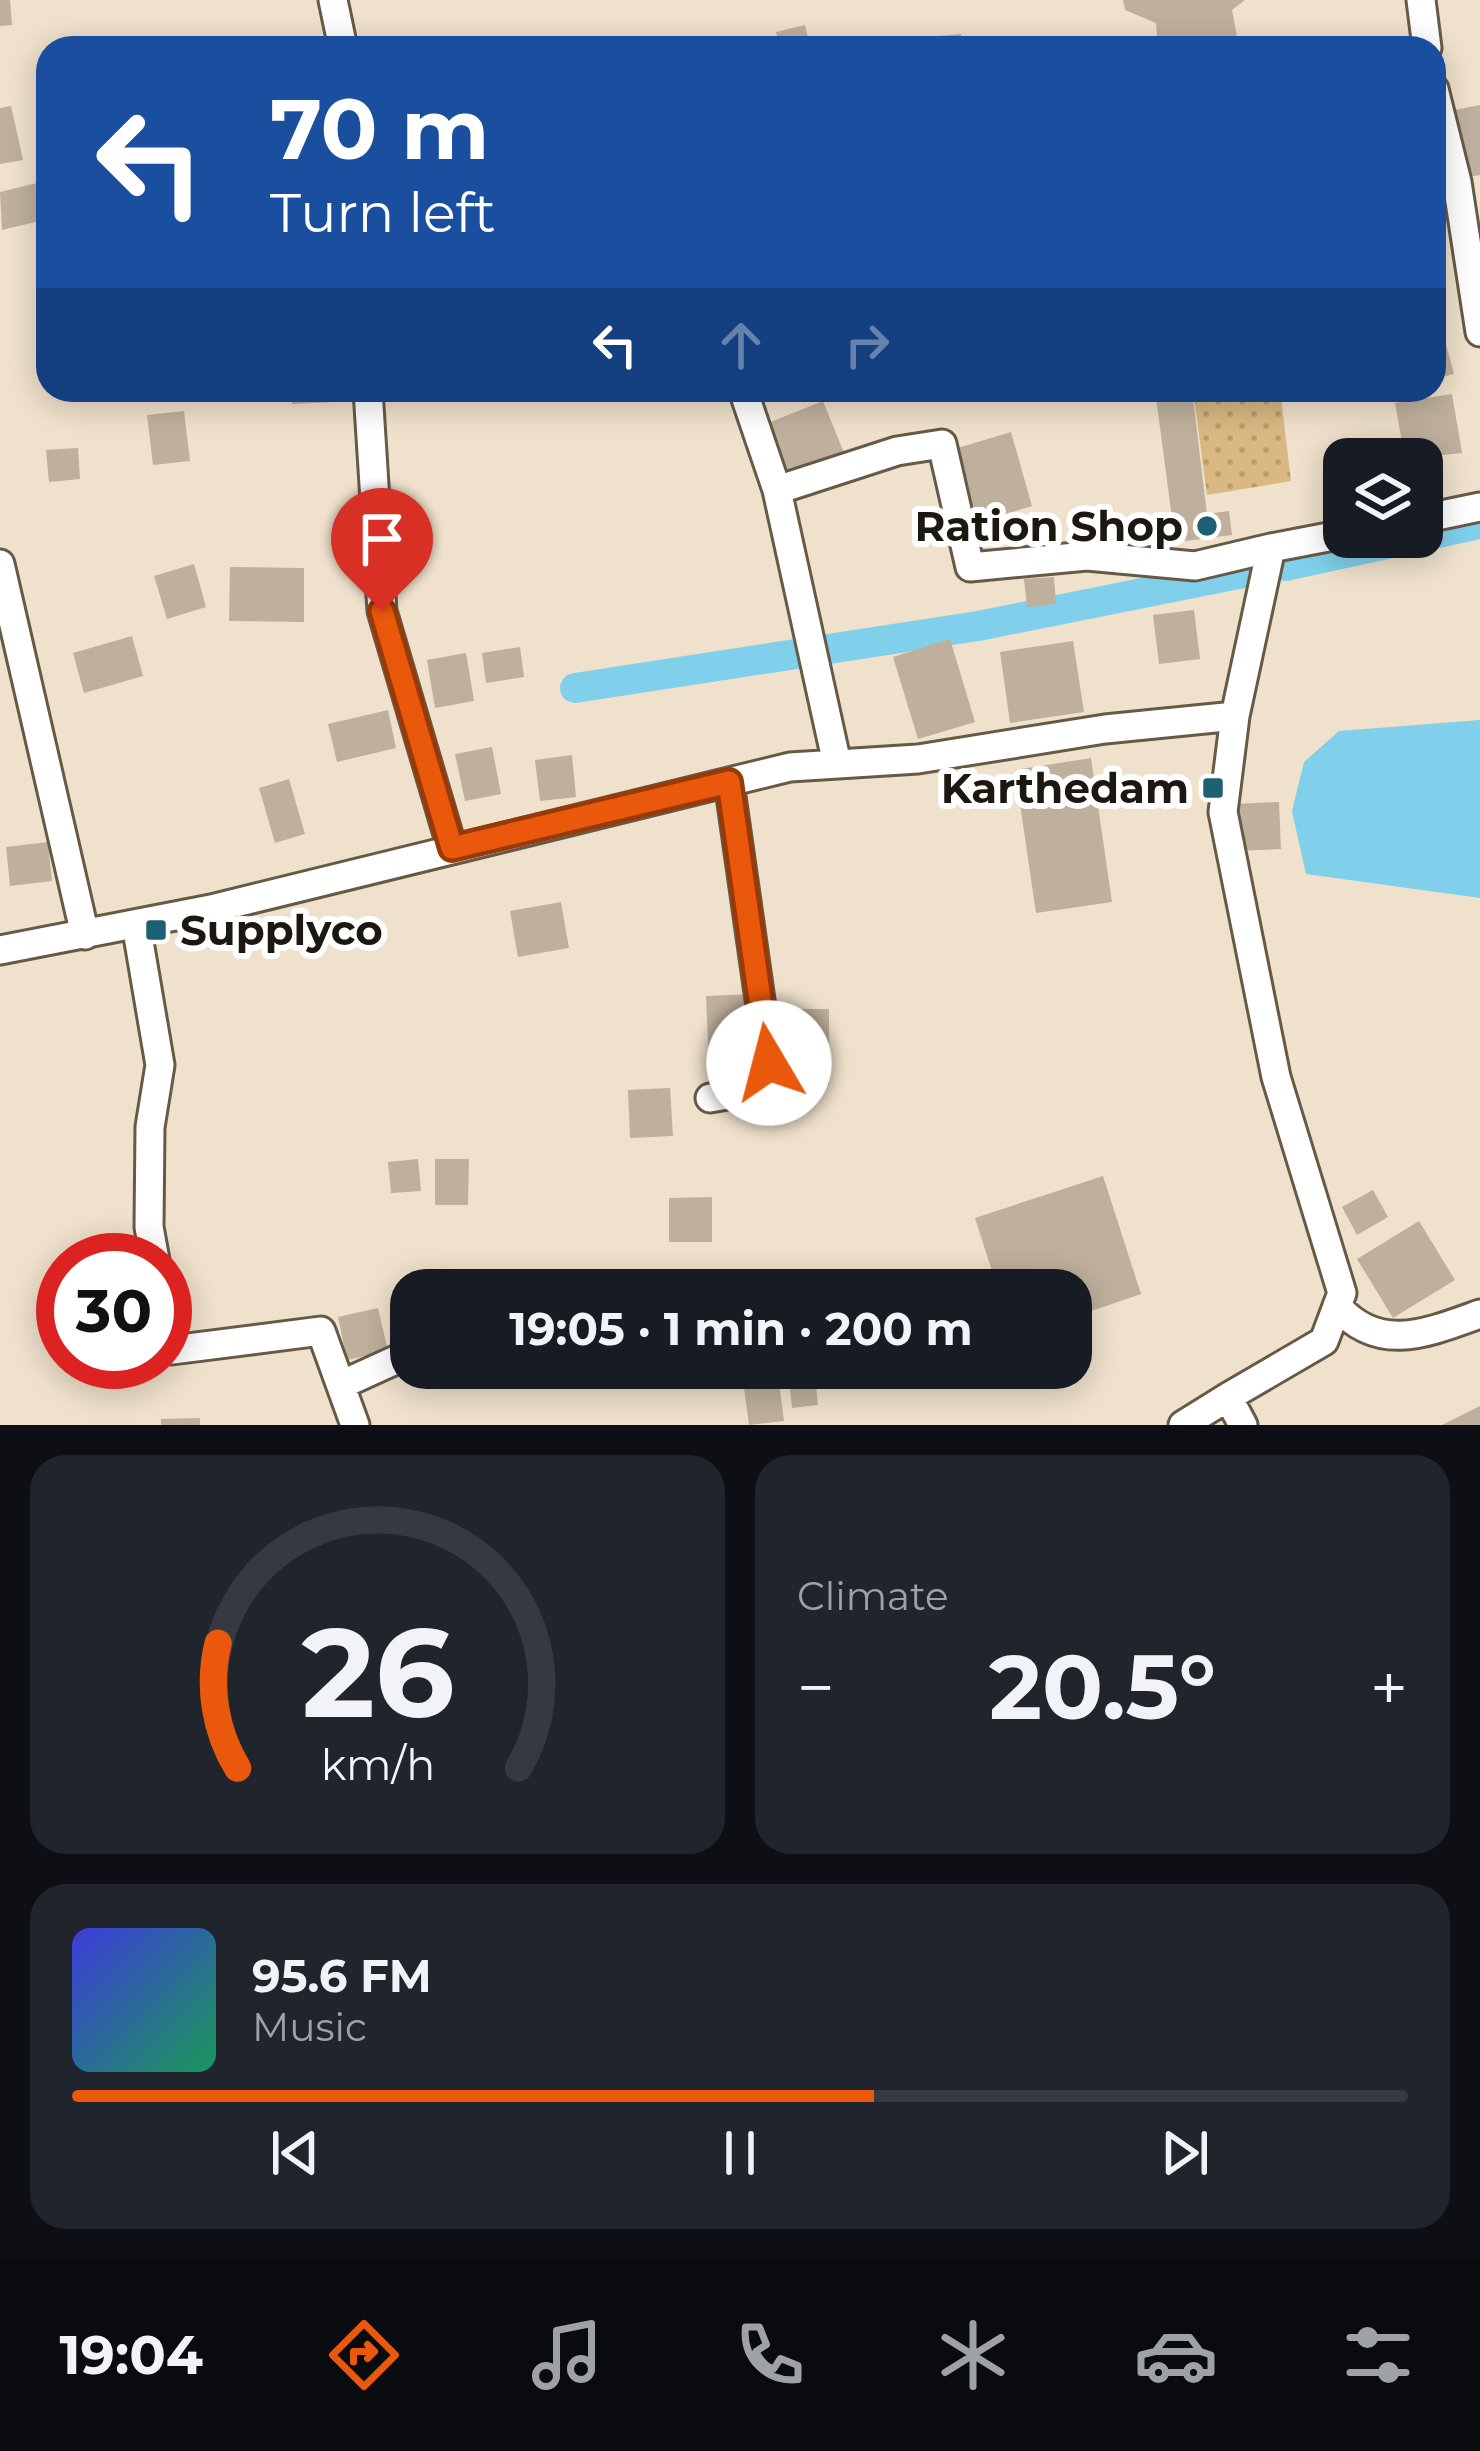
<!DOCTYPE html>
<html lang="en">
<head>
<meta charset="utf-8">
<style>
  body { margin:0; font-family:Montserrat,sans-serif; background:#20242c; color:#f1f3f6; height:100vh; display:flex; flex-direction:column; font-size:45px; white-space:nowrap }
  * { box-sizing:border-box; margin:0 }
  p { font-size:39px; color:#9ea1a6 }
  .icon { flex:none; width:66px; height:66px; fill:none; stroke:currentColor; stroke-width:2; stroke-linecap:round; stroke-linejoin:round }
  .map { position:relative; height:1425px; overflow:hidden }
  .drawer { display:flex; flex-direction:column; gap:30px; padding:30px; background:#0d0f14; flex:1 }
  .drawer>* { flex:none }
  .top-card { position:absolute; left:36px; top:36px; width:1410px; height:366px; border-radius:36px; box-shadow:0 6px 30px #0003; background:#1a4fa0; color:#fff; overflow:hidden }
  .buttons { position:absolute; left:1323px; top:438px; display:grid; gap:24px }
  .buttons a { display:grid; place-items:center; width:120px; height:120px; border-radius:24px; background:#171b24; box-shadow:0 6px 30px #0003; font-size:60px }
  .speed { position:absolute; left:36px; top:1233px; display:flex; gap:24px; font-size:60px; font-weight:700; text-align:center }
  .speed>* { display:grid; place-content:center; width:156px; height:156px; border-radius:50%; background:#171b24; box-shadow:0 6px 30px #0003; line-height:1 }
  .speed .limit { border:18px solid #d22; background:#fff; color:#111 }
  .pin { position:absolute; display:grid; place-items:center; width:102px; height:102px; color:#fff; margin:-123px -51px; border-radius:50% 50% 50% 0; rotate:-45deg; box-shadow:0 0 12px #0007 }
  .pin .icon { rotate:45deg }
  .me { position:absolute; width:132px; margin:-66px; rotate:352deg; stroke-linejoin:round; filter:drop-shadow(0 0 9px #0008) }
  .turn { display:flex; align-items:center; gap:42px; height:252px; padding:0 36px; font-size:54px }
  .turn .icon { width:156px; height:156px; stroke-width:2.5 }
  .turn b { display:block; font-size:84px; line-height:102px }
  .lanes { display:flex; align-items:center; height:114px; padding:0 36px; background:#0003; justify-content:center; gap:60px; direction:ltr }
  .lanes .off { opacity:.35 }
  .big { font-size:90px; font-weight:700; line-height:1.1 }
  .drawer .tile { flex:1; display:flex; flex-direction:column; justify-content:center; gap:18px; min-width:0; padding:0 42px; border-radius:36px; background:#20242c }
  .drawer .dial { align-items:center; gap:0 }
  .dial svg { height:312px; overflow:visible; fill:none; stroke:#363941; stroke-width:7; stroke-linecap:round; text-anchor:middle }
  .dial text { fill:#f1f3f6; stroke:none }
  .song { display:flex; align-items:center; gap:36px }
  .cover { width:144px; height:144px; border-radius:18px; background:linear-gradient(135deg,hsl(240 70% 55%),hsl(150 70% 35%)) }
  .played { height:12px; border-radius:6px; background:linear-gradient(90deg,#ea580c 60%,#363941 60%) }
  .keys { display:flex; justify-content:space-around; direction:ltr }
  .heat { display:flex; justify-content:space-between; align-items:center; font-size:66px; direction:ltr }
  .drawer .tiles { flex:1; display:grid; gap:30px; grid-template-columns:1fr 1fr }
  .tile:last-child { grid-column:span 2 }
  .trip { position:absolute; left:390px; top:1269px; width:702px; height:120px; border-radius:36px; background:#171b24; box-shadow:0 6px 30px #0003; font-weight:700; line-height:120px; text-align:center }
  .tab-bar { display:flex; height:192px; justify-content:space-around; align-items:center; background:#090b0e; color:#9ea1a6 }
  .tab-bar .icon { width:84px; height:84px }
  .tab-bar .active { color:#ea580c }
  .tab-bar b { font-size:54px; color:#f1f3f6 }
  .map>svg:first-child { display:block }
  .park { fill:url(#park-dots) }
  .water { fill:#80d0eb }
  .lines { fill:none; stroke-linecap:round; stroke-linejoin:round }
  .canal { stroke:#80d0eb; stroke-width:30 }
  .building { fill:#beb09c }
  .street-casing { stroke:#665a47; stroke-width:33 }
  .street { stroke:#fff; stroke-width:27 }
  .route-casing { stroke:#983908; stroke-width:30 }
  .route { stroke:#ea580c; stroke-width:21 }
  .poi-dot { fill:#1d6073; stroke:#fff; stroke-width:4.5 }
  .labels { text-anchor:middle; stroke-width:12; stroke-linejoin:round; paint-order:stroke }
  .poi-label { font-size:42px; font-weight:bold; fill:#1c170f; stroke:#fff; text-anchor:end }
</style>
</head>
<body>
<div class="map">
<svg width="1480" height="1425" viewBox="0 0 1480 1425">
  <defs>
    <pattern id="park-dots" width="8" height="8" patternUnits="userSpaceOnUse" patternTransform="scale(3)"><rect width="8" height="8" fill="#d9b882"/><path d="M2 2h.1M6 6h.1" fill="none" stroke="#ba9d6f" stroke-width="1.8" stroke-linecap="round"/></pattern>
  </defs>
  <rect width="100%" height="100%" fill="#efe1cb"/>
  <!-- park -->
  <path class="park" d="M1193,390H1280L1291,481L1207,495Z"/>
  <!-- water -->
  <path class="water" d="M1480,720V898L1306,874L1292,811L1304,762L1339,731Z"/>
  <g class="lines">
    <!-- canal -->
    <path class="canal" d="M1285,566L1480,524
      M575,688L978,626L1248,572"/>
  </g>
  <!-- building -->
  <path class="building" d="M0,0H10L12,25L0,26Z
    M1123,0H1245L1232,10L1239,48H1158L1156,23L1125,10Z
    M805,25L810,47L780,48L776,32Z
    M961,34L963,48H914L913,38Z
    M1480,105V175L1468,177L1454,110Z
    M11,106L23,160L0,164V108Z
    M41,182L48,219L2,230L0,192Z
    M1444,337L1454,374L1434,379V340Z
    M292,390H353L354,401L292,404Z
    M1155,390H1192L1207,514L1229,511L1232,535L1185,541L1182,516L1172,518Z
    M1452,394L1462,453L1405,459L1395,403Z
    M823,401L846,458L790,480L768,423Z
    M184,411L190,461L153,465L147,415Z
    M1011,432L1032,506L975,523L954,449Z
    M78,448L80,479L49,482L46,450Z
    M194,564L206,607L167,619L154,576Z
    M230,567L304,568V622L229,621Z
    M1054,577L1056,604L1027,607L1024,579Z
    M1194,610L1200,659L1159,664L1153,615Z
    M132,636L143,676L84,693L73,653Z
    M950,639L975,722L918,739L893,657Z
    M1073,641L1084,712L1010,723L1000,652Z
    M520,647L524,677L486,683L482,653Z
    M466,653L474,701L435,708L427,660Z
    M388,710L396,748L337,762L328,724Z
    M492,747L501,794L465,801L455,754Z
    M572,755L576,797L540,801L535,760Z
    M1091,758L1112,902L1036,913L1015,770Z
    M289,779L305,834L275,843L259,788Z
    M1279,802L1281,849L1235,851L1233,804Z
    M48,842L52,881L10,886L6,847Z
    M561,902L569,948L518,957L510,911Z
    M753,994L754,1062L709,1063L706,996Z
    M785,1009H829V1085L786,1086Z
    M670,1088L673,1136L630,1138L628,1090Z
    M418,1159L421,1191L391,1193L388,1162Z
    M435,1159H469L468,1205H435Z
    M1103,1176L1141,1294L1071,1318V1290H998L975,1218Z
    M1373,1190L1388,1217L1357,1235L1342,1207Z
    M712,1197V1242H669V1198Z
    M1419,1221L1455,1280L1393,1318L1357,1259Z
    M378,1308L388,1351L347,1360L338,1317Z
    M815,1377L818,1405L792,1408L789,1380Z
    M779,1383L784,1421L749,1425L744,1388Z
    M1480,1406V1425H1442Z
    M200,1418V1425H161V1419Z"/>
  <g class="lines">
    <defs>
      <path id="street" d="M333,0L343,48
        M1421,0L1427,48
        M1434,89L1457,182L1480,332
        M368,390L382,611L452,848
        M743,390L777,490
        M1422,519L1480,507
        M0,564L85,935
        M837,764L777,490L897,451L942,444L970,567L1087,556L1195,566L1271,548
        M136,924L160,1065L150,1127L149,1227L155,1260
        M0,950L211,909L790,767L918,759L1105,729L1235,716
        M710,1098L751,1091L769,1063L729,782
        M1337,1306C1379,1354 1427,1333 1480,1314
        M165,1314L172,1350L321,1331L355,1425
        M343,1384L411,1353
        M1183,1425L1228,1397
        M1243,1425L1228,1397L1324,1341L1342,1293L1276,1077L1223,812L1235,716L1271,548L1344,534"/>
    </defs>
    <!-- street casing -->
    <use href="#street" class="street-casing"/>
    <!-- street -->
    <use href="#street" class="street"/>
  </g>
  <g class="lines">
    <defs>
      <path id="route" d="M382,611L452,848L729,782L769,1063"/>
    </defs>
    <!-- route casing -->
    <use href="#route" class="route-casing"/>
    <!-- route -->
    <use href="#route" class="route"/>
  </g>
  <!-- markers -->
  <g class="poi-dot">
    <circle cx="1207" cy="526" r="12"/>
    <rect x="1201" y="776" width="24" height="24" rx="6"/>
    <rect x="144" y="918" width="24" height="24" rx="6"/>
  </g>
  <g class="labels">
    <!-- poi labels -->
    <g class="poi-label">
      <text x="1183" y="541">Ration Shop</text>
      <text x="1189" y="803">Karthedam</text>
      <text x="180" y="945" text-anchor="start">Supplyco</text>
    </g>
  </g>
</svg>
<div class="buttons">
<a><svg class="icon" aria-label="layers" viewBox="0 0 24 24"><path d="M12 4l9 5-9 5-9-5zM3 14l9 5 9-5"/></svg></a>
</div>
<div class="speed"><div class="limit">30</div></div>
<div class="pin" style="left:382px;top:611px;background:#d93025"><svg class="icon" aria-label="arrive" viewBox="0 0 24 24"><path d="M6 21V4h12l-3 4 3 4H6"/></svg></div>
<svg class="me" style="left:769px;top:1063px" viewBox="-20 -20 40 40"><circle r="19" fill="#fff"/><path d="M0-13L10 11 0 6-10 11z" fill="#ea580c"/></svg>
<div class="trip">19:05 · 1 min · 200 m</div>
<div class="top-card">
<div class="turn"><svg class="icon" aria-label="left" viewBox="0 0 24 24"><path d="M17 20v-9H6M10 6l-5 5 5 5"/></svg><div><b>70 m</b>Turn left</div></div>
<div class="lanes"><svg class="icon" aria-label="left" viewBox="0 0 24 24"><path d="M17 20v-9H6M10 6l-5 5 5 5"/></svg><svg class="icon off" aria-label="ahead" viewBox="0 0 24 24"><path d="M12 20V5M6 11l6-6 6 6"/></svg><svg class="icon off" aria-label="right" viewBox="0 0 24 24"><path d="M7 20v-9h11M14 6l5 5-5 5"/></svg></div>
</div>
</div>
<section class="drawer">
<div class="tiles">
<div class="tile dial"><svg viewBox="0 0 100 80">
<path d="M14 69A42 42 0 1 1 86 69"/>
<path d="M14 69A42 42 0 0 1 9 37" stroke="#ea580c"/>
<text x="50" y="56" font-size="32" font-weight="700">26</text>
<text x="50" y="72" font-size="11">km/h</text>
</svg></div>
<div class="tile"><p>Climate</p>
<div class="heat"><a>−</a><b class="big">20.5°</b><a>+</a></div>
</div>
<div class="tile">
<div class="song"><i class="cover"></i><div><b>95.6 FM</b><p>Music</p></div></div>
<div class="played"></div>
<div class="keys"><svg class="icon" aria-label="previous" viewBox="0 0 24 24"><path d="M18 5L8 12l10 7zM5 5v14"/></svg><svg class="icon" aria-label="pause" viewBox="0 0 24 24"><path d="M8 5v14M16 5v14"/></svg><svg class="icon" aria-label="next" viewBox="0 0 24 24"><path d="M6 5l10 7-10 7zM19 5v14"/></svg></div>
</div>
</div>
</section>
<nav class="tab-bar">
<b>19:04</b>
<svg class="icon active" aria-label="directions" viewBox="0 0 24 24"><path d="M12 3l9 9-9 9-9-9zM9 14v-3h6M13 9l2 2-2 2"/></svg>
<svg class="icon" aria-label="music" viewBox="0 0 24 24"><path d="M9 18V5l10-2v13"/><circle cx="6" cy="18" r="3"/><circle cx="16" cy="16" r="3"/></svg>
<svg class="icon" aria-label="phone" viewBox="0 0 24 24"><path d="M5 4h4l2 5-3 2q2 4 5 5l2-3 5 2v4C11 20 4 13 5 4z"/></svg>
<svg class="icon" aria-label="climate" viewBox="0 0 24 24"><path d="M12 3v18M4 7l16 10M4 17L20 7"/></svg>
<svg class="icon" aria-label="car" viewBox="0 0 24 24"><path d="M5 17H2v-5l4-1 3-4h7l3 4 3 1v5h-3M9 17h6M6 11h13"/><circle cx="7" cy="17" r="2"/><circle cx="17" cy="17" r="2"/></svg>
<svg class="icon" aria-label="filters" viewBox="0 0 24 24"><path d="M4 7h16M4 17h16"/><circle cx="9" cy="7" r="2"/><circle cx="15" cy="17" r="2"/></svg>
</nav>
</body>
</html>
